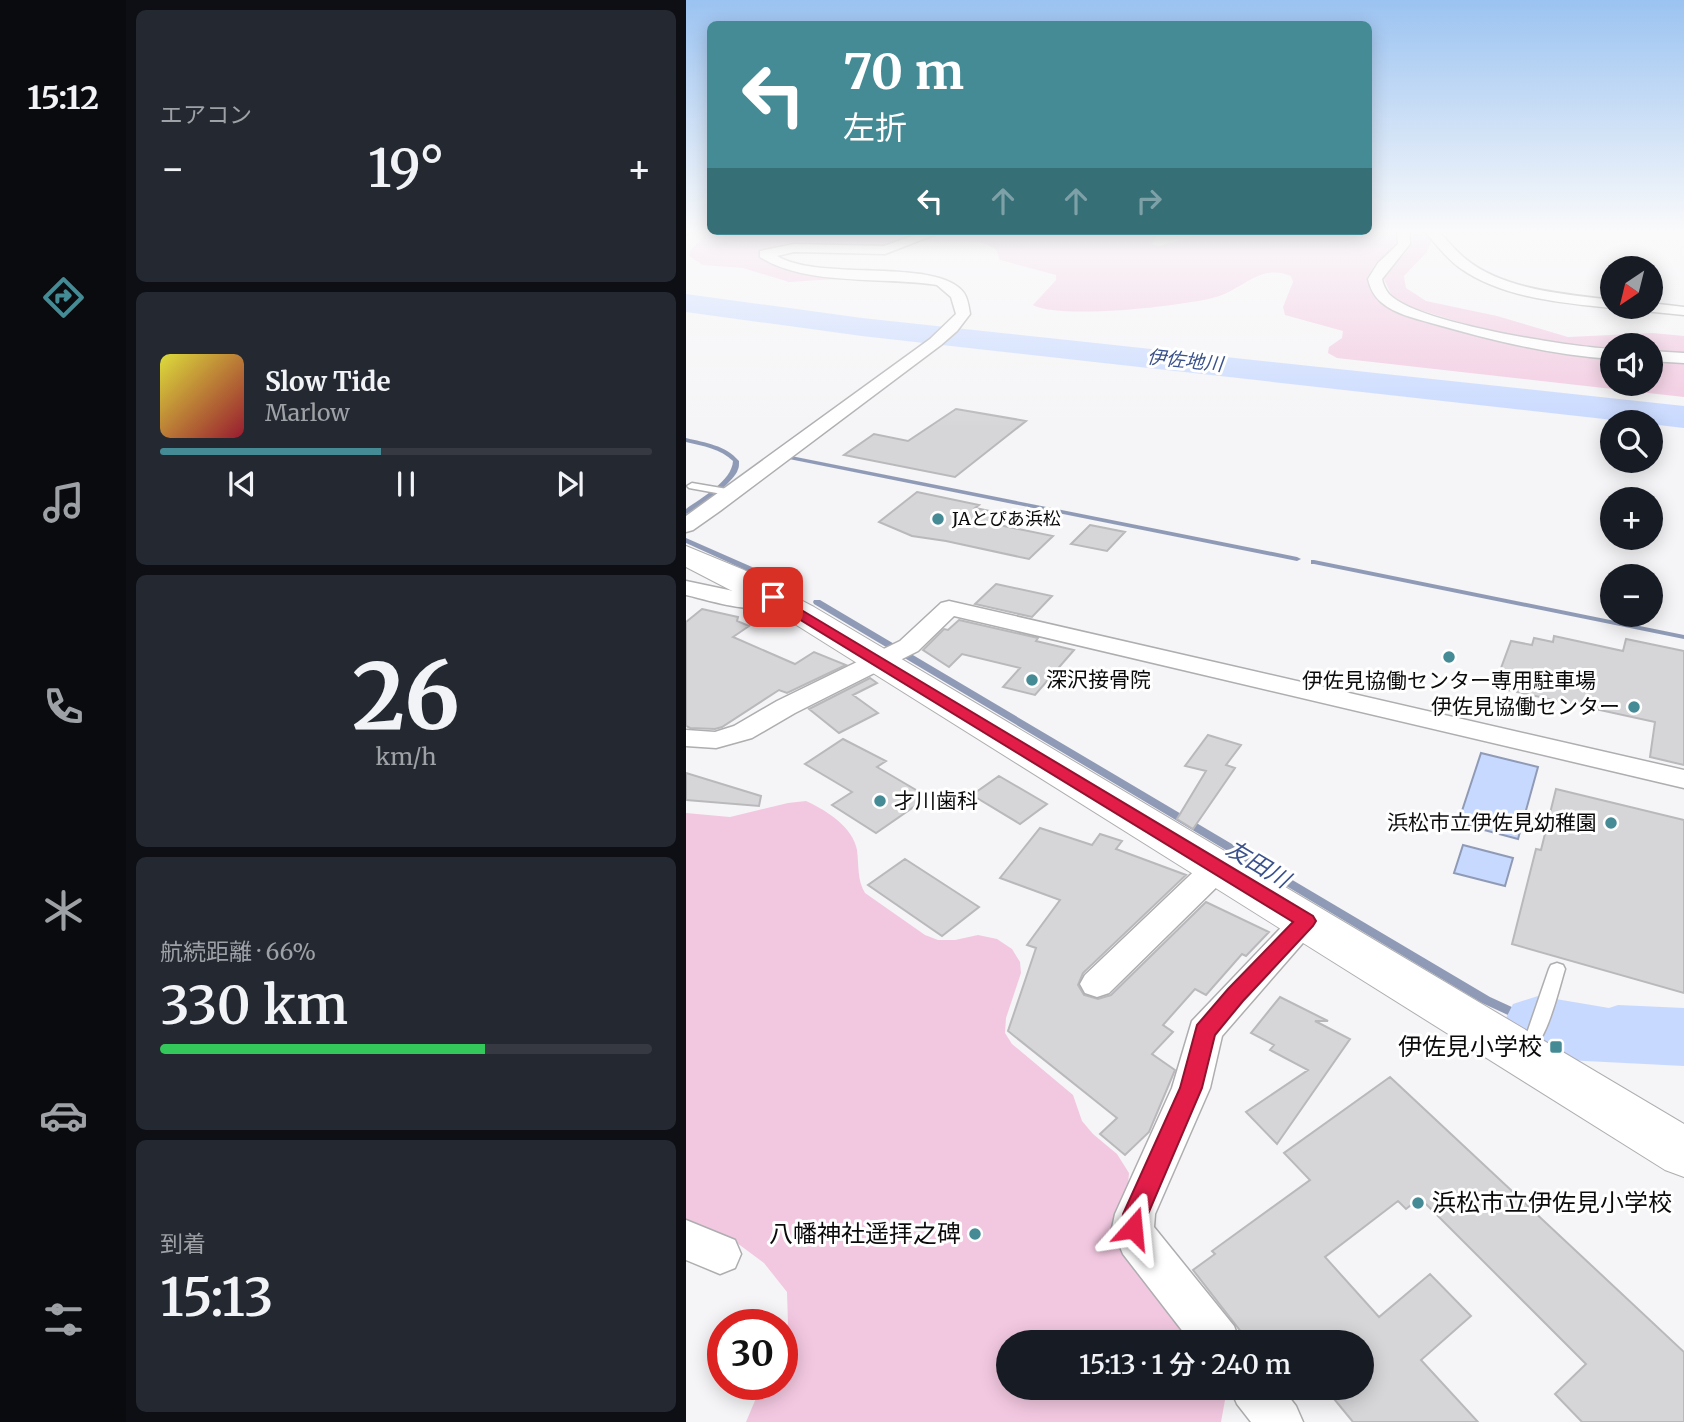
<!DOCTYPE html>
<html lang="ja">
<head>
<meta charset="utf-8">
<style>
  body { margin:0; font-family:Merriweather,"Noto Sans JP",serif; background:#242831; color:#f1f3f6; height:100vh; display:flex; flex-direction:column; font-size:26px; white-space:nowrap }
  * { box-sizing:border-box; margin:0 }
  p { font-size:23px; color:#9ea1a6 }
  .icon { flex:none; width:38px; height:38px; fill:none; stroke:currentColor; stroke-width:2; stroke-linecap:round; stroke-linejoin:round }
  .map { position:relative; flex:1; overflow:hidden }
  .details { display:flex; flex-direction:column; gap:10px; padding:10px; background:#0d0f14; width:560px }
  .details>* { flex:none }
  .guide { position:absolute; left:21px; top:21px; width:665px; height:214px; border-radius:10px; box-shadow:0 4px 18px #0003; background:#458b95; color:#fff; overflow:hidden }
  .needle { width:46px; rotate:215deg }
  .fabs { position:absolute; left:914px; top:256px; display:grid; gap:14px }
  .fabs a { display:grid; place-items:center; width:63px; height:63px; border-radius:50%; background:#171b24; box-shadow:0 4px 18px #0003; font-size:35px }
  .speed { position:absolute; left:21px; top:1309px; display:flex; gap:14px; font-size:35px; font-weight:700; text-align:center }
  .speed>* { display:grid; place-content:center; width:91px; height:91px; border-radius:50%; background:#171b24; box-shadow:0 4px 18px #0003; line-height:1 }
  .speed .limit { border:10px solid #d22; background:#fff; color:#111 }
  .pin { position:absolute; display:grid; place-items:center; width:60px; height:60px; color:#fff; margin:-30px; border-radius:14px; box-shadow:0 4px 10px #0006 }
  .me { position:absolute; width:77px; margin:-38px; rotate:18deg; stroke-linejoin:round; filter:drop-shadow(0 0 5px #0008) }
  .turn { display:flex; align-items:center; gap:24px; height:147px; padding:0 21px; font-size:32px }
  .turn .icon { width:91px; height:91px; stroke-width:2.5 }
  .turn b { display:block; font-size:49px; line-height:60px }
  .lanes { display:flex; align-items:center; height:66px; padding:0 21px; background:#0003; justify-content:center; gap:35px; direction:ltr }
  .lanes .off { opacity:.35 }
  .big { font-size:52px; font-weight:600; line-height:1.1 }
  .details .card { flex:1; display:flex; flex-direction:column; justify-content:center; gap:10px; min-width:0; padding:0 24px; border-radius:10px; background:#242831 }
  .details .dial { align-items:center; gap:0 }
  .dial b { font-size:91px; line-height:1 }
  .song { display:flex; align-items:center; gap:21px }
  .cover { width:84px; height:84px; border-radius:10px; background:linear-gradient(135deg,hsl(60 70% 55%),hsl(350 70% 35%)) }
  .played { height:7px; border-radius:4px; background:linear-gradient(90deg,#458b95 45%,#363941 45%) }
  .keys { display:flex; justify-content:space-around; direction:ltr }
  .heat { display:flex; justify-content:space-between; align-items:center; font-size:38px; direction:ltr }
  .charge { height:10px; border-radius:5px; background:linear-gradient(90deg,#34c759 66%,#363941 0) }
  .trip { position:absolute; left:310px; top:1330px; width:378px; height:70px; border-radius:35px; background:#171b24; box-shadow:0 4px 18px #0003; font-weight:600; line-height:70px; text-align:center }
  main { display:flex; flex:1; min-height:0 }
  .dock { display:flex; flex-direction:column; width:126px; justify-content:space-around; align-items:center; background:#090b0e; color:#9ea1a6 }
  .dock .icon { width:49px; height:49px }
  .dock .on { color:#458b95 }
  .dock b { font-size:32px; color:#f1f3f6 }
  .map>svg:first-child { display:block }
  .green { fill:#f2c8e0 }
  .water { fill:#c8d9ff; stroke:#8f9bb6; stroke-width:2 }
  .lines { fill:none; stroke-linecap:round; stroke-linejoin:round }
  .stream { fill:#8f9bb6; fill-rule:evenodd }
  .river { fill:#c8d9ff; fill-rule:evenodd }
  .building { fill:#d6d6d9; stroke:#b9b9bc; stroke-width:2 }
  .lane-casing { stroke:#aeadaf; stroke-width:3 }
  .street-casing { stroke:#aeadaf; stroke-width:3 }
  .secondary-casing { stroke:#aeadaf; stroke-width:2 }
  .lane { fill:#fff; fill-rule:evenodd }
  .street { fill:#fff; fill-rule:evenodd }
  .secondary { fill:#fff; fill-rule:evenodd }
  .route { fill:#e11d48; stroke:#92132f; stroke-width:2 }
  .poi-dot { fill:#458b95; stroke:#fff; stroke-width:2.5 }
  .labels { text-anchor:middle; stroke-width:6; stroke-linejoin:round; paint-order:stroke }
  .far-poi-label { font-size:18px; fill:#0b0b0c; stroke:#fff; text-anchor:start }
  .far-water-label { font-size:19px; font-style:italic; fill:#3a518b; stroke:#fff }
  .poi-label { font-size:21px; fill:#0b0b0c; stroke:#fff; text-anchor:start }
  .water-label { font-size:23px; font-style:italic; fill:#3a518b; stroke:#fff }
  .near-poi-label { font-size:24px; fill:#0b0b0c; stroke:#fff; text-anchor:end }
</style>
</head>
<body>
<main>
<nav class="dock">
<b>15:12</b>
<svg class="icon on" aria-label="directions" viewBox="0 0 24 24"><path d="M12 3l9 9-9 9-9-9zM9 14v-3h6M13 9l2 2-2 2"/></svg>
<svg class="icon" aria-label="music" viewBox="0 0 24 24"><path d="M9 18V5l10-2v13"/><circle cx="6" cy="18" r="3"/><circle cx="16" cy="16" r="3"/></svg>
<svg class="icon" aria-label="phone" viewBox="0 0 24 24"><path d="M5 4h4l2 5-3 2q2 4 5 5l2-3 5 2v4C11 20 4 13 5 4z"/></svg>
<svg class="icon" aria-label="climate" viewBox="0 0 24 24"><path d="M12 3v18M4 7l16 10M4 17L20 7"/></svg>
<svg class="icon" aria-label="car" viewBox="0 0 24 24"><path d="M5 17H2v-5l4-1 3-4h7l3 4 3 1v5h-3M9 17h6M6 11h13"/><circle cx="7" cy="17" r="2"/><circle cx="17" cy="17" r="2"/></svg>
<svg class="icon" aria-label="filters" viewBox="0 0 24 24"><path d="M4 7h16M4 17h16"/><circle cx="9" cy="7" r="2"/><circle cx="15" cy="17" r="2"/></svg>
</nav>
<section class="details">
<div class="card"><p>エアコン</p>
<div class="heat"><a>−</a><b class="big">19°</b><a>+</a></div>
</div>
<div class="card">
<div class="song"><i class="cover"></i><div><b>Slow Tide</b><p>Marlow</p></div></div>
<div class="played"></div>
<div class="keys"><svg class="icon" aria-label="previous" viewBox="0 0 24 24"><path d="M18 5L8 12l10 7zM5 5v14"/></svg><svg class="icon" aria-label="pause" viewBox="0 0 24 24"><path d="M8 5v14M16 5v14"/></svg><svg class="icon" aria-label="next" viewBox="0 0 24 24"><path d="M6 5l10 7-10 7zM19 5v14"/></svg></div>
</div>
<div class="card dial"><b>26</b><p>km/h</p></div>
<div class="card"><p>航続距離 · 66%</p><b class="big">330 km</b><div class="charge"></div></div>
<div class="card"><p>到着</p><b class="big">15:13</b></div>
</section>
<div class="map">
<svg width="998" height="1422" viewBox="0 0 998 1422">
  <rect width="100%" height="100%" fill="#f5f4f6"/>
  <!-- green -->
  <path class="green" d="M24,229L190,233L461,231L469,237L466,244L473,246L528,231L709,229L712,234L710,245L689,264L681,278C682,287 687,296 694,301C709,314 732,317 750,323C809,340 864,354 926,358V383H964V359L998,361V397L651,358L642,353L643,347L656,338L657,331L599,315L597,307L607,282L605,276C574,263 558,289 530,297C498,306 374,320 347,305L370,280V275L314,260L310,249L294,242L229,241L204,247L119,246L75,254L165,278L103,282L57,268L17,265L3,256L4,251Z
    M724,229H736L746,240L740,253L718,276L720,288L740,301L811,316L882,337L967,333L998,336V354L964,353V345H926V351L825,338L718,305L707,298L698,279C703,259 736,253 724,229Z
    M120,801C140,810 167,827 171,850C173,865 171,880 179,893L239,935L252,940H269L292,935L311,939L326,949L334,962L335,973L320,1018L319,1033L326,1044L387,1095L396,1121L407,1134L431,1154L443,1173L437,1248L509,1342H322V1388H533L539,1400L535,1422H60L76,1384H96V1338L102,1324L101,1292L78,1263L47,1240L0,1220V813L44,817L102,803Z"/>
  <!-- water -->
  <path class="water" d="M795,753L852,767L832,839L772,823Z
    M777,845L827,858L819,886L768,873Z"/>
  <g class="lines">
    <!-- stream -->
    <path class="stream" d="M6,229H10L0,237V234Z
      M0,438C20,443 39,445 53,461C53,467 53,467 51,472C42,487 15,506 0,514V509C15,498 46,481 47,461C35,449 17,446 0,442Z
      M105,456L611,557L615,559L611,561L103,459L102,458Z
      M0,538L105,584L106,586L102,588H99L0,543Z
      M625,560H628L998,635V639L628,564H625Z
      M128,600H134L804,997L856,1021L858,1024L856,1027L852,1029L848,1027L796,1003L128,604L127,602Z"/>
    <!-- river -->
    <path class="river" d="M0,294L176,318L998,406V428L964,424V422H945L176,336L0,312Z
      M852,996L923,1008L932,1005L998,1008V1066L880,1060L827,1044L817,1024L827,1004Z"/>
  </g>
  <!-- building -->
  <path class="building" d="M270,409L340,421L269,477L158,455L188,434L222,441Z
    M231,492L293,505L289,508L314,513L303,523L367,536L343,559L260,541L226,536L193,522Z
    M404,525L439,532L421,551L385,544Z
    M310,584L366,596L346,617L289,604Z
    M16,609L52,617L51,621L63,626L47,637L109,664L128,652L160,665L101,693L93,690L36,727L29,729L4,728L0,726V622Z
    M273,620L352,638L350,641L388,650L349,695L317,687L334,668L276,654L263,667L237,650L258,629L262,630Z
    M868,636L937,651L940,639L998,651V765L964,757L969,722L808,687L825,641L846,645L848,638L867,642Z
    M184,678L191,683L167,695L192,713L153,733L123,709Z
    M522,735L555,745L540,765L549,768L507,829L491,819L520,771L499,766Z
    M157,739L200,761L191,767L242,797L190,833L146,805L166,792L119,764Z
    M0,773L75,796L73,806L0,800Z
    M313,776L361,804L334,824L286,795Z
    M870,789L998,820V993L826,944L850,849L855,850Z
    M354,828L406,845L414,834L436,841L430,849L500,875L397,973L392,985L398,995L412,999L425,995L520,902L583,932L560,956L556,954L520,995L509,989L477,1025L487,1032L466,1054L489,1070L463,1132L439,1155L414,1134L431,1118L322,1031L350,948L341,945L374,900L314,878Z
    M219,859L293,907L256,936L182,885Z
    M594,997L642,1021H629L664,1039L591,1144L560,1112L622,1070L584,1050L588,1045L565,1033Z
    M704,1077L998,1352V1422H896L869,1394L900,1364L734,1198L720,1209L712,1201L639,1257L693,1317L744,1274L785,1316L735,1360L792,1422H667L639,1388H676V1342H563L507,1270L529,1254L526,1251L624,1180L598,1153Z"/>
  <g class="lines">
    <defs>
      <path id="lane" d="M6,483L47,490L52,493L47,496L3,488L1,486Z
        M871,963L877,965L879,969C873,988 861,1042 844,1051C839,1054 838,1053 833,1051L831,1046L841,1033L863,969L865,965Z"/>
      <path id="street" d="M711,229H723L724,244L696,279C697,284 699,289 703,294C730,323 883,347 926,349V359C864,355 805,340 745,323C728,318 709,314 695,302C688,296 684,288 682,279L692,263L712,244Z
        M737,229H750C761,239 769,251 781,260C819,290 879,294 926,300V306H932L926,308C877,303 816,298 774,268C760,258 748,242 737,229Z
        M240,231H258L199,254L108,252L91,256C133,282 253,257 278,293C282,299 283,308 284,314L271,331L255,345L34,511L7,530L0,532V516L244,339L270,314L265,297L251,285C196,276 122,287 74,257V251L108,244L198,246Z
        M964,303L998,307V315L948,310L941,306H964Z
        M964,351L998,353V363L964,361Z
        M0,581L71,596L87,590L95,592L98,597C82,621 24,600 0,595Z
        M263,601L998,770V788L268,616L232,651L109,713L66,738L30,748L0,746V730L29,732L48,726L91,701L214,641L255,603Z
        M532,856L543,859L547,867L543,875L423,993L411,997L399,993L394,984L399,975L521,859Z
        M620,909L631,913L636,921L536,1036L524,1088L469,1214L468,1227L548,1326L554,1342H505L437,1254L426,1228L429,1214L486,1088L506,1021L609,913Z
        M0,1220L49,1240L55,1254L49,1268L34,1274L0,1260Z
        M544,1388H596L610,1406L617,1422H565L551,1404Z"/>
      <path id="secondary" d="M0,546L58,570L128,607L998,1124V1177L979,1170L104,621L0,567Z"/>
    </defs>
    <!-- lane casing -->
    <use href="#lane" class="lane-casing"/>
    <!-- street casing -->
    <use href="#street" class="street-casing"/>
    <!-- secondary casing -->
    <use href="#secondary" class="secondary-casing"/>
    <!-- lane -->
    <use href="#lane" class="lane"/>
    <!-- street -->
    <use href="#street" class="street"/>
    <!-- secondary -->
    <use href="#secondary" class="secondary"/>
  </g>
  <!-- sky -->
  <linearGradient id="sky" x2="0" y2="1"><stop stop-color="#9bc3f1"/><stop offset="0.54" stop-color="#fafafb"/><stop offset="1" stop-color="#fafafb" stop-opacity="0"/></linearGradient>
  <rect width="998" height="428" fill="url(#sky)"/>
  <!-- route -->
  <path class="route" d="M87,593L627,916L630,921L627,926L557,1001L529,1035L516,1088L462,1214L456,1236L447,1240L438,1236L435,1228L437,1214L494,1088L511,1025L542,989L607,922L82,600L80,597Z"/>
  <!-- markers -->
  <g class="poi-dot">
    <circle cx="252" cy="519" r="7"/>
    <circle cx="763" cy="657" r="7"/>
    <circle cx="346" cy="680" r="7"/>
    <circle cx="948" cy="707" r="7"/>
    <circle cx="194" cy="801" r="7"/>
    <circle cx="925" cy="823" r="7"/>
    <rect x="863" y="1040" width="14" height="14" rx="3.5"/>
    <circle cx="732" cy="1203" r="7"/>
    <circle cx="289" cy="1234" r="7"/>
  </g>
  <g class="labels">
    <!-- far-poi labels -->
    <g class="far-poi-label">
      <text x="266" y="525">JAとぴあ浜松</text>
    </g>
    <!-- far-water labels -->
    <g class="far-water-label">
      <text transform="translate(499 360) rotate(6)" y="7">伊佐地川</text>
    </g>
    <!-- poi labels -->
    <g class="poi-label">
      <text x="360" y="687">深沢接骨院</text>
      <text x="763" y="688" text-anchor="middle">伊佐見協働センター専用駐車場</text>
      <text x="934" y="714" text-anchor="end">伊佐見協働センター</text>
      <text x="208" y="808">才川歯科</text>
      <text x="911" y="830" text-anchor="end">浜松市立伊佐見幼稚園</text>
    </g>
    <!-- water labels -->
    <g class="water-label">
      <text transform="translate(572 864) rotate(31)" y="8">友田川</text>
    </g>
    <!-- near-poi labels -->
    <g class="near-poi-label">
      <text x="856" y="1055">伊佐見小学校</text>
      <text x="746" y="1211" text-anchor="start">浜松市立伊佐見小学校</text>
      <text x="275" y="1242">八幡神社遥拝之碑</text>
    </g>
  </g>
</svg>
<div class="fabs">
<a><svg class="needle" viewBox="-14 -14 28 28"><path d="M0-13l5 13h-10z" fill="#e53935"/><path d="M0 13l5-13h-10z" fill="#9ea1a6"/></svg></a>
<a><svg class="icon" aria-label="sound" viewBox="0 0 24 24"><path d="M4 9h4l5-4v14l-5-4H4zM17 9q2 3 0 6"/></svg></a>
<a><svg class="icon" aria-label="search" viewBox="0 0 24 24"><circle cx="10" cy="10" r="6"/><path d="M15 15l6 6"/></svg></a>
<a>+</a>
<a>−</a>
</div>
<div class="speed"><div class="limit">30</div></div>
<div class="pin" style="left:87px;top:597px;background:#d93025"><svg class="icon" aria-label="arrive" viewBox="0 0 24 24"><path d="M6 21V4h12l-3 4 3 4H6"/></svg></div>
<svg class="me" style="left:447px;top:1228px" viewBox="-20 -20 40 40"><path d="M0-17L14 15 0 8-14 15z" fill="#e11d48" stroke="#fff" stroke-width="4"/></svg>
<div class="trip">15:13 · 1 分 · 240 m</div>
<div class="guide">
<div class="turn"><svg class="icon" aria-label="left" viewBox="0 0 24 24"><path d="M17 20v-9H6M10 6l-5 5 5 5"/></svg><div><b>70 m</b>左折</div></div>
<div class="lanes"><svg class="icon" aria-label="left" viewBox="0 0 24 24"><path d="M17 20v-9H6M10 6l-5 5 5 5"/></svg><svg class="icon off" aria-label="ahead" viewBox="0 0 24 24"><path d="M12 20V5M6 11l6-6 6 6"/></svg><svg class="icon off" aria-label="ahead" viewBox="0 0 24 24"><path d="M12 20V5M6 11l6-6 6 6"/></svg><svg class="icon off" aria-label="right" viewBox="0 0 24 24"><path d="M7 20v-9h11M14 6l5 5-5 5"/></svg></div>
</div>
</div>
</main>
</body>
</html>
